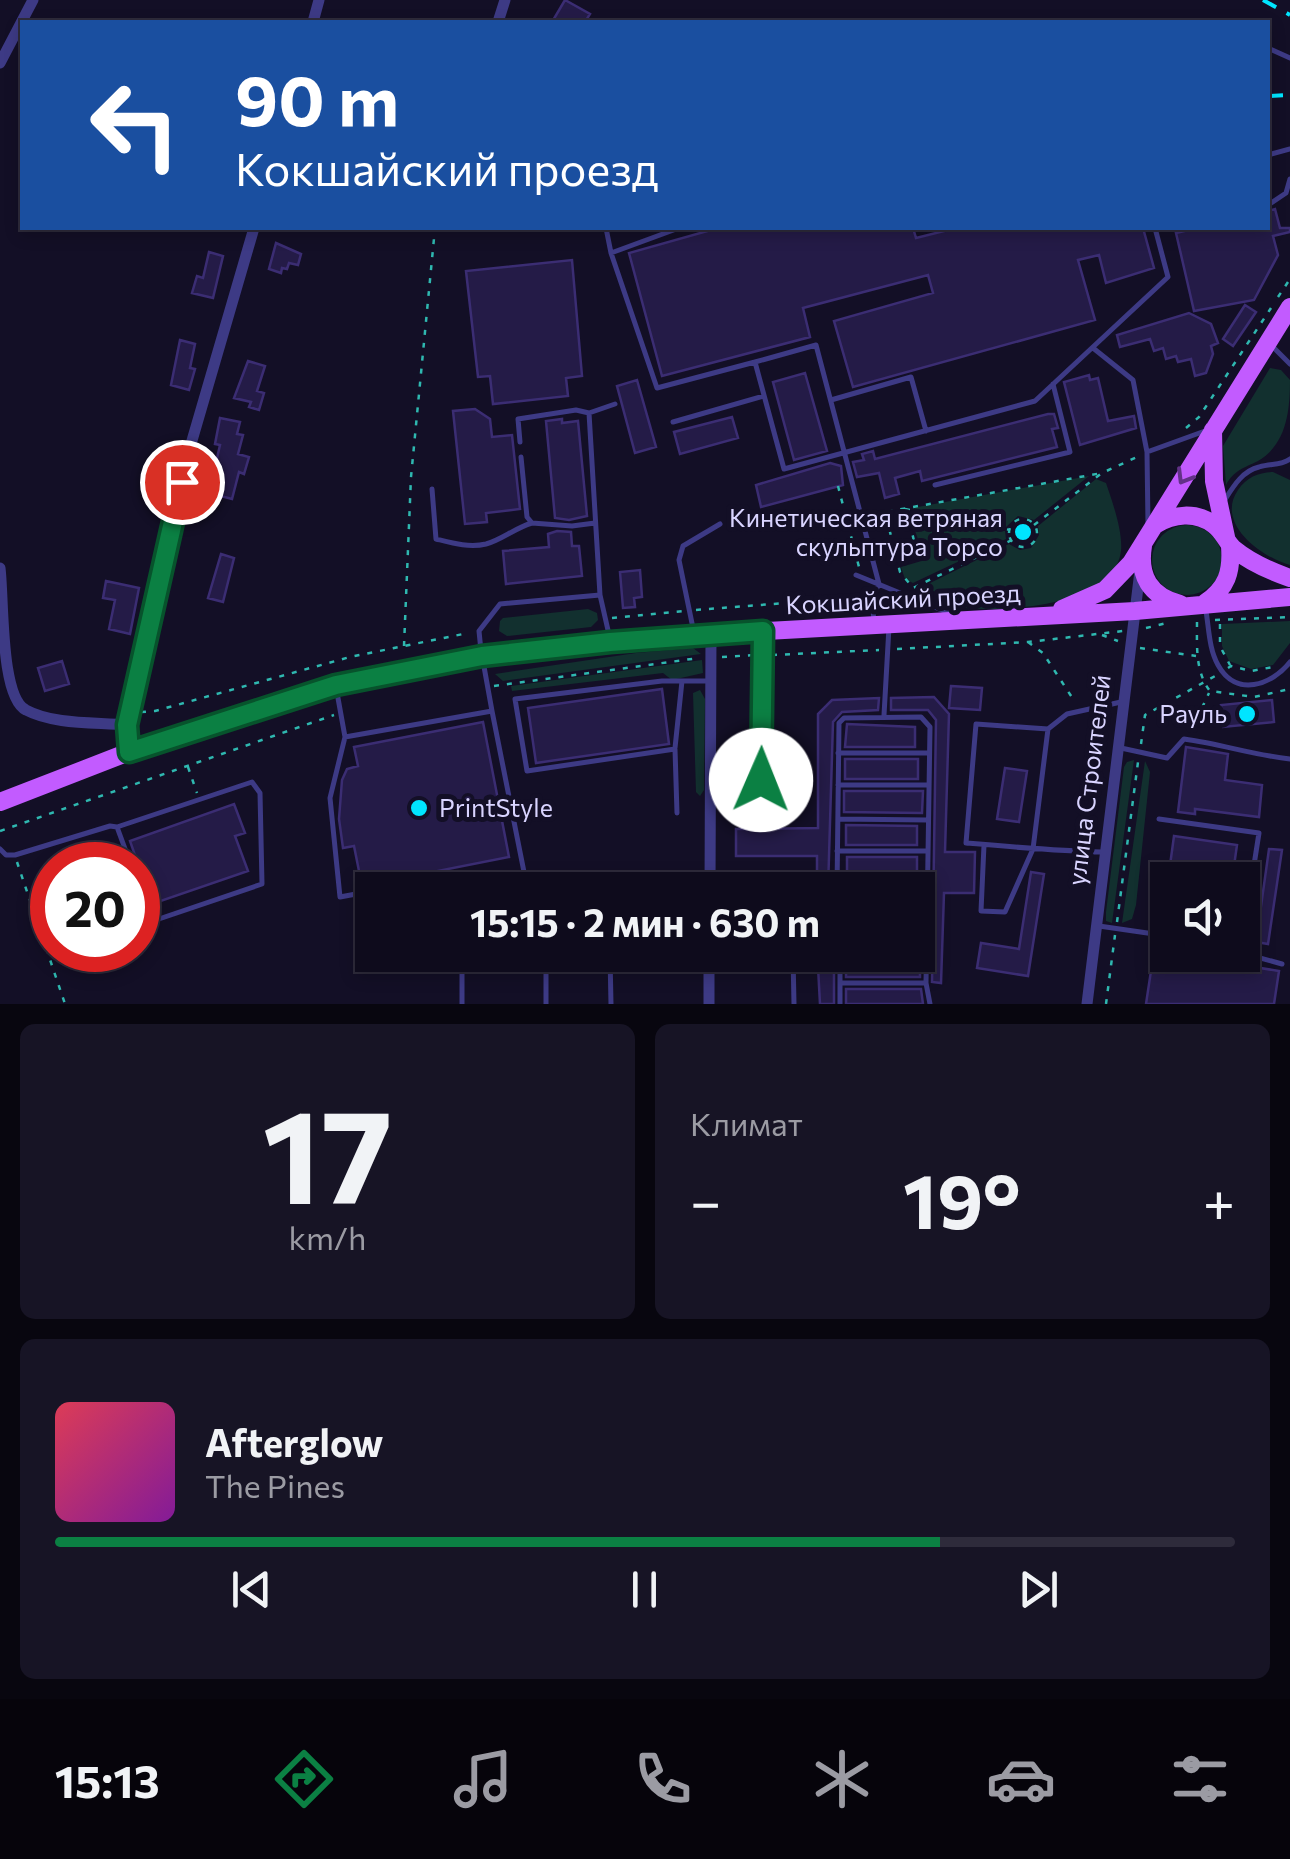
<!DOCTYPE html>
<html lang="ru">
<head>
<meta charset="utf-8">
<style>
  body { margin:0; font-family:Commissioner,sans-serif; background:#171425; color:#f1f3f6; height:100vh; display:flex; flex-direction:column; font-size:38px; white-space:nowrap }
  * { box-sizing:border-box; margin:0 }
  p { font-size:32px; color:#9b9ba3 }
  .icon { flex:none; width:55px; height:55px; fill:none; stroke:currentColor; stroke-width:2; stroke-linecap:round; stroke-linejoin:round }
  .map { position:relative; height:1004px; overflow:hidden }
  .details { display:flex; flex-direction:column; gap:20px; padding:20px; background:#08060f; flex:1 }
  .details>* { flex:none }
  .banner { position:absolute; left:20px; top:20px; width:1250px; height:210px; border-radius:0px; box-shadow:0 5px 15px #0003,0 0 0 2px #2e2b3b; background:#1a4fa0; color:#fff; overflow:hidden }
  .fabs { position:absolute; left:1150px; top:862px; display:grid; gap:20px }
  .fabs a { display:grid; place-items:center; width:110px; height:110px; border-radius:0px; background:#0e0b1c; box-shadow:0 5px 15px #0003,0 0 0 2px #2e2b3b; font-size:50px }
  .speed { position:absolute; left:30px; top:842px; display:flex; gap:20px; font-size:50px; font-weight:700; text-align:center }
  .speed>* { display:grid; place-content:center; width:130px; height:130px; border-radius:50%; background:#0e0b1c; box-shadow:0 5px 15px #0003,0 0 0 2px #2e2b3b; line-height:1 }
  .speed .limit { border:15px solid #d22; background:#fff; color:#111 }
  .pin { position:absolute; display:grid; place-items:center; width:85px; height:85px; color:#fff; margin:-42px; border:5px solid #fff; border-radius:50%; box-shadow:0 2px 10px #0007 }
  .me { position:absolute; width:110px; margin:-55px; rotate:1deg; stroke-linejoin:round; filter:drop-shadow(0 0 8px #0008) }
  .turn { display:flex; align-items:center; gap:35px; height:210px; padding:0 50px; font-size:45px }
  .turn .icon { width:130px; height:130px; stroke-width:2.5 }
  .turn b { display:block; font-size:70px; line-height:85px }
  .big { font-size:75px; font-weight:700; line-height:1.1 }
  .details .tile { flex:1; display:flex; flex-direction:column; justify-content:center; gap:15px; min-width:0; padding:0 35px; border-radius:15px; background:#171425 }
  .details .dial { align-items:center; gap:0 }
  .dial b { font-size:130px; line-height:1 }
  .song { display:flex; align-items:center; gap:30px }
  .cover { width:120px; height:120px; border-radius:15px; background:linear-gradient(135deg,hsl(350 70% 55%),hsl(290 70% 35%)) }
  .played { height:10px; border-radius:5px; background:linear-gradient(90deg,#0b8043 75%,#2e2b3b 75%) }
  .keys { display:flex; justify-content:space-around; direction:ltr }
  .heat { display:flex; justify-content:space-between; align-items:center; font-size:55px; direction:ltr }
  .details .tiles { flex:1; display:grid; gap:20px; grid-template-columns:1fr 1fr }
  .tile:last-child { grid-column:span 2 }
  .trip { position:absolute; left:355px; top:872px; width:580px; height:100px; border-radius:0px; background:#0e0b1c; box-shadow:0 5px 15px #0003,0 0 0 2px #2e2b3b; font-weight:700; line-height:100px; text-align:center }
  .tabs { display:flex; height:160px; justify-content:space-around; align-items:center; background:#06040b; color:#9b9ba3 }
  .tabs .icon { width:70px; height:70px }
  .tabs .selected { color:#0b8043 }
  .tabs b { font-size:45px; color:#f1f3f6 }
  .map>svg:first-child { display:block }
  .green { fill:#12302f }
  .building { fill:#241b47; stroke:#3b2d73; stroke-width:2.5 }
  .lines { fill:none; stroke-linecap:round; stroke-linejoin:round }
  .path { stroke:#2fb8b0; stroke-width:2.5; stroke-dasharray:5 8; stroke-linecap:butt }
  .service { stroke:#3d3a85; stroke-width:5 }
  .minor { stroke:#3d3a85; stroke-width:11 }
  .primary { stroke:#c25bff; stroke-width:18 }
  .rail { stroke:#00e5ff; stroke-width:4; stroke-dasharray:15 12; stroke-linecap:butt }
  .oneway { stroke:#623188 }
  .route-casing { stroke:#07532c; stroke-width:25 }
  .route { stroke:#0b8043; stroke-width:18 }
  .poi-dot { fill:#00e5ff; stroke:#130f26; stroke-width:4 }
  .labels { text-anchor:middle; stroke-width:10; stroke-linejoin:round; paint-order:stroke }
  .poi-label { font-size:25px; fill:#d9d4ff; stroke:#130f26; text-anchor:end }
  .street-label { font-size:25px; fill:#d9d4ff; stroke:#130f26 }
</style>
</head>
<body>
<div class="map">
<svg width="1290" height="1004" viewBox="0 0 1290 1004">
  <rect width="100%" height="100%" fill="#130f26"/>
  <!-- green -->
  <path class="green" d="M1270,368L1281,370L1290,380C1290,410 1287,444 1258,461C1244,468 1234,470 1226,485L1223,446Z
    M1273,472L1290,480V565C1261,557 1215,523 1238,490C1247,477 1258,473 1273,472Z
    M1089,476L1034,520L1018,516L1006,527L912,508Z
    M1096,479L1106,483C1112,501 1123,531 1121,551C1114,606 1008,612 966,608C949,606 931,597 916,590L1009,544L1020,550L1031,548L1039,535L1038,526Z
    M909,513L1005,531L1006,539L913,583L905,579L901,567L925,560Z
    M1152 560a35 35 0 1 1 70 0a35 35 0 1 1-70 0Z
    M588,609L597,613L598,620L591,627L507,636L499,631L500,621L503,618Z
    M1290,621V643L1273,665L1251,669L1229,661L1222,646V624Z
    M693,648L701,654L503,681L495,674L636,653Z
    M702,660L703,673L672,680L663,673L512,691L511,686Z
    M700,690L705,699L704,790L700,796L696,792L693,693Z
    M1134,760L1112,923L1106,921V912L1124,767L1127,762Z
    M1145,761L1150,772L1136,905L1132,919L1122,923Z"/>
  <!-- building -->
  <path class="building" d="M565,0L590,14L585,22H552Z
    M1275,209L1280,228H1290V232L1273,236L1278,255L1254,300L1194,311L1176,233L1197,228H1268V211Z
    M718,228H913L916,238L956,228H1143L1154,268L1106,283L1099,255L1078,260L1095,320L853,387L834,321L933,293L928,275L803,308L810,337L662,376L629,253Z
    M276,243L301,254L298,265L289,263L287,269L282,268L281,273L269,269Z
    M209,252L223,256L213,298L192,293L197,276L203,278Z
    M572,260L582,376L566,378L568,396L493,404L490,376L478,377L466,271Z
    M1245,305L1256,312L1233,346L1223,339Z
    M1189,313L1211,324L1218,343L1211,346L1213,354L1206,373L1195,376L1191,359L1178,362L1176,356L1166,359L1163,348L1154,351L1150,339L1120,347L1117,335Z
    M180,340L195,344L190,368L195,369L189,390L171,385Z
    M248,361L265,366L257,391L264,393L259,410L249,407L251,402L234,398Z
    M805,373L827,451L794,460L773,382Z
    M1089,375L1090,380L1098,378L1108,421L1134,416L1136,428L1080,445L1064,382Z
    M637,380L656,447L635,453L617,386Z
    M475,409L490,419L492,437L512,435L520,509L486,513L487,522L465,524L453,411Z
    M1048,414H1054L1058,428L1052,429L1057,447L922,481L920,471L895,478L899,494L885,498L879,473L857,477L853,462L864,460L862,454L873,451L875,459Z
    M732,417L738,438L680,454L674,432Z
    M220,418L240,422L237,434L243,435L238,454L249,457L244,474L239,472L232,499L209,493L220,445L215,444Z
    M562,419V423L578,421L587,516L569,520L555,518L546,421Z
    M830,463L841,466L843,485L761,507L756,485Z
    M557,531L571,532L572,546H579L582,576L506,584L503,551L549,547L548,534Z
    M221,554L234,558L223,602L208,598Z
    M640,570L642,597L634,598L635,607L623,608L620,572Z
    M106,581L139,588L130,634L109,629L115,600L103,598Z
    M62,661L69,684L45,691L38,668Z
    M951,686L982,688L980,710L949,708Z
    M662,689L669,744L536,763L528,708Z
    M934,697L949,714L945,852H975L974,893H944L941,983L932,982L936,720L928,710H891V698Z
    M879,698L878,710L842,712L833,722L828,890H817V856H736V829L818,828V714L832,700Z
    M1272,700L1274,722L1223,727L1221,705Z
    M483,722L509,857L362,886L354,846L343,848L339,819L342,780L347,769L358,766L354,747Z
    M847,724L915,727V747H845Z
    M1186,747L1228,754L1225,780L1262,785L1259,817L1195,809V814L1178,812Z
    M845,759H918V779H845Z
    M1005,768L1027,771L1019,822L997,819Z
    M844,791H923L922,813L844,812Z
    M234,804L245,833L235,836L248,871L152,904L130,841Z
    M846,825L917,826V845H846Z
    M1174,836L1237,845L1232,880H1168Z
    M1269,849L1282,850L1268,944L1256,942Z
    M847,857H917V879H847Z
    M1031,872L1044,874L1028,976L977,968L981,943L1019,949Z
    M1154,951L1279,971L1274,1004H1146Z
    M799,955L834,956V1004H820L818,967H800Z
    M846,956H920V977H846Z
    M846,989H921L923,1004H846Z"/>
  <g class="lines">
    <!-- path -->
    <path class="path" d="M1278,297L1290,279
      M1186,428L1199,417L1271,308
      M838,486L859,567
      M905,509L1010,530
      M907,510L916,550
      M1009 533a14 14 0 1 1 28 0a14 14 0 1 1-28 0Z
      M1034,525L1102,473L1137,457
      M1012,540L913,588L900,572L885,512L1102,473
      M696,610L863,597
      M612,618L684,611
      M1215,620L1290,617
      M1197,622C1197,645 1195,672 1210,691L1254,697L1290,689
      M1146,628L1167,623
      M1102,635L1118,641
      M1028,642L1043,653L1075,702
      M1220,642V621
      M404,646L411,477L435,228
      M1140,648L1196,656
      M897,649L1028,642L1123,631
      M1222,650L1230,665
      M772,655L879,650
      M722,657L754,655
      M1228,668L1231,666L1251,671L1273,667
      M494,686L699,658
      M141,712L155,711L350,657L468,633
      M1191,731L1209,693
      M1141,744L1145,715L1217,675
      M188,767L197,793
      M0,831L334,715
      M17,862L65,1004
      M1117,922L1138,762
      M1106,1004L1115,935"/>
    <!-- service -->
    <path class="service" d="M1268,48L1290,58
      M1268,155L1290,149
      M1268,205L1286,193L1290,179
      M606,228L611,253L657,388L755,362L784,469L1035,401L1168,277L1155,228
      M1171,228H1172
      M611,253L679,228
      M1271,345L1290,364
      M1093,348L1133,380L1147,452L1148,525
      M755,362L816,345L879,584L872,597L874,623
      M831,400L911,377L926,431
      M673,422L764,396
      M520,442L518,419L576,410L589,413
      M1147,452L1205,431
      M521,457L527,517L532,523L572,526L595,523
      M935,485L1070,452L1053,384
      M432,489L436,539C452,543 469,548 486,544C501,540 515,528 532,523
      M1224,501C1233,487 1242,471 1259,467C1271,463 1280,466 1290,459
      M856,575L954,615
      M600,595L589,413L615,404
      M1206,611C1209,629 1209,649 1218,665C1236,698 1272,685 1290,662
      M694,633L679,560L683,546L720,524
      M481,651L479,631L500,604L600,595L610,639
      M336,687L345,737L492,711L483,661
      M884,715L889,627
      M1048,729L1067,714L1121,702
      M345,737L330,798L340,897L372,891
      M675,748L682,681
      M1121,748L1167,758L1184,739C1221,744 1253,755 1290,759
      M838,753H929
      M838,785H929
      M677,813L675,749L527,771L515,699L662,681H708
      M761,817L763,634
      M838,819L928,820
      M1159,819L1259,833L1246,916H1242
      M117,827L131,865
      M984,845L981,911L1005,912L1033,849L1048,729L976,724L966,843C1012,847 1057,851 1102,852
      M0,849L6,855H15L110,826L117,827L252,782L260,793L262,884L150,922L138,884
      M837,851H928
      M713,883H783L790,890
      M837,885H928
      M377,890L411,883L526,882L492,711
      M837,890L839,723L844,718L921,717L930,727L926,983L930,1004
      M1099,926L1168,936
      M1242,953L1282,964
      M462,955V1004
      M546,955V1004
      M610,955L611,1004
      M793,955L794,1004
      M840,955V1004
      M711,969L793,967
      M840,983H926"/>
    <!-- minor -->
    <path class="minor" d="M313,22L319,0
      M498,22L505,0
      M0,63L33,0
      M0,568C4,599 0,697 26,710C54,725 96,722 127,725
      M129,752L127,725L191,444L254,228
      M710,890L711,634
      M709,1004V955
      M1087,1004L1140,571"/>
    <!-- primary -->
    <path class="primary" d="M1213,430L1214,481L1226,537
      M1155,525C1173,514 1196,511 1214,525C1223,531 1226,542 1234,549C1251,563 1270,571 1290,578
      M1143,546C1138,576 1150,596 1180,604
      M1205,603C1227,588 1232,572 1230,546
      M1062,609L1105,590L1131,563L1290,307
      M0,802L129,752L336,685L482,656L711,634L1135,611L1290,597"/>
    <!-- rail -->
    <path class="rail" d="M1263,0L1290,15
      M1268,96L1290,95"/>
  </g>
  <!-- one-way arrows -->
  <defs><path id="oneway-chevron" d="M-2-3.5L2.5 0L-2 3.5" fill="none" stroke-width="1.6" stroke-linecap="round" stroke-linejoin="round" transform="scale(2.5)"/></defs>
  <use class="oneway" href="#oneway-chevron" transform="translate(1184 477) rotate(121)"/>
  <g class="lines">
    <defs>
      <path id="route" d="M182,482L127,725L129,752L336,685L482,656L610,642L763,631L761,780"/>
    </defs>
    <!-- route casing -->
    <use href="#route" class="route-casing"/>
    <!-- route -->
    <use href="#route" class="route"/>
  </g>
  <!-- markers -->
  <g class="poi-dot">
    <circle cx="1023" cy="532" r="10"/>
    <circle cx="1247" cy="714" r="10"/>
    <circle cx="419" cy="808" r="10"/>
  </g>
  <g class="labels">
    <!-- poi labels -->
    <g class="poi-label">
      <text x="1003" y="527">Кинетическая ветряная<tspan x="1003" dy="29">скульптура Торсо</tspan></text>
      <text x="1227" y="723">Рауль</text>
      <text x="439" y="817" text-anchor="start">PrintStyle</text>
    </g>
    <!-- street labels -->
    <g class="street-label">
      <text transform="translate(903 599) rotate(-3)" y="9">Кокшайский проезд</text>
      <text transform="translate(1089 780) rotate(-83)" y="9">улица Строителей</text>
    </g>
  </g>
</svg>
<div class="fabs">
<a><svg class="icon" aria-label="sound" viewBox="0 0 24 24"><path d="M4 9h4l5-4v14l-5-4H4zM17 9q2 3 0 6"/></svg></a>
</div>
<div class="speed"><div class="limit">20</div></div>
<div class="pin" style="left:182px;top:482px;background:#d93025"><svg class="icon" aria-label="arrive" viewBox="0 0 24 24"><path d="M6 21V4h12l-3 4 3 4H6"/></svg></div>
<svg class="me" style="left:761px;top:780px" viewBox="-20 -20 40 40"><circle r="19" fill="#fff"/><path d="M0-13L10 11 0 6-10 11z" fill="#0b8043"/></svg>
<div class="trip">15:15 · 2 мин · 630 m</div>
<div class="banner">
<div class="turn"><svg class="icon" aria-label="left" viewBox="0 0 24 24"><path d="M17 20v-9H6M10 6l-5 5 5 5"/></svg><div><b>90 m</b>Кокшайский проезд</div></div>
</div>
</div>
<section class="details">
<div class="tiles">
<div class="tile dial"><b>17</b><p>km/h</p></div>
<div class="tile"><p>Климат</p>
<div class="heat"><a>−</a><b class="big">19°</b><a>+</a></div>
</div>
<div class="tile">
<div class="song"><i class="cover"></i><div><b>Afterglow</b><p>The Pines</p></div></div>
<div class="played"></div>
<div class="keys"><svg class="icon" aria-label="previous" viewBox="0 0 24 24"><path d="M18 5L8 12l10 7zM5 5v14"/></svg><svg class="icon" aria-label="pause" viewBox="0 0 24 24"><path d="M8 5v14M16 5v14"/></svg><svg class="icon" aria-label="next" viewBox="0 0 24 24"><path d="M6 5l10 7-10 7zM19 5v14"/></svg></div>
</div>
</div>
</section>
<nav class="tabs">
<b>15:13</b>
<svg class="icon selected" aria-label="directions" viewBox="0 0 24 24"><path d="M12 3l9 9-9 9-9-9zM9 14v-3h6M13 9l2 2-2 2"/></svg>
<svg class="icon" aria-label="music" viewBox="0 0 24 24"><path d="M9 18V5l10-2v13"/><circle cx="6" cy="18" r="3"/><circle cx="16" cy="16" r="3"/></svg>
<svg class="icon" aria-label="phone" viewBox="0 0 24 24"><path d="M5 4h4l2 5-3 2q2 4 5 5l2-3 5 2v4C11 20 4 13 5 4z"/></svg>
<svg class="icon" aria-label="climate" viewBox="0 0 24 24"><path d="M12 3v18M4 7l16 10M4 17L20 7"/></svg>
<svg class="icon" aria-label="car" viewBox="0 0 24 24"><path d="M5 17H2v-5l4-1 3-4h7l3 4 3 1v5h-3M9 17h6M6 11h13"/><circle cx="7" cy="17" r="2"/><circle cx="17" cy="17" r="2"/></svg>
<svg class="icon" aria-label="filters" viewBox="0 0 24 24"><path d="M4 7h16M4 17h16"/><circle cx="9" cy="7" r="2"/><circle cx="15" cy="17" r="2"/></svg>
</nav>
</body>
</html>
